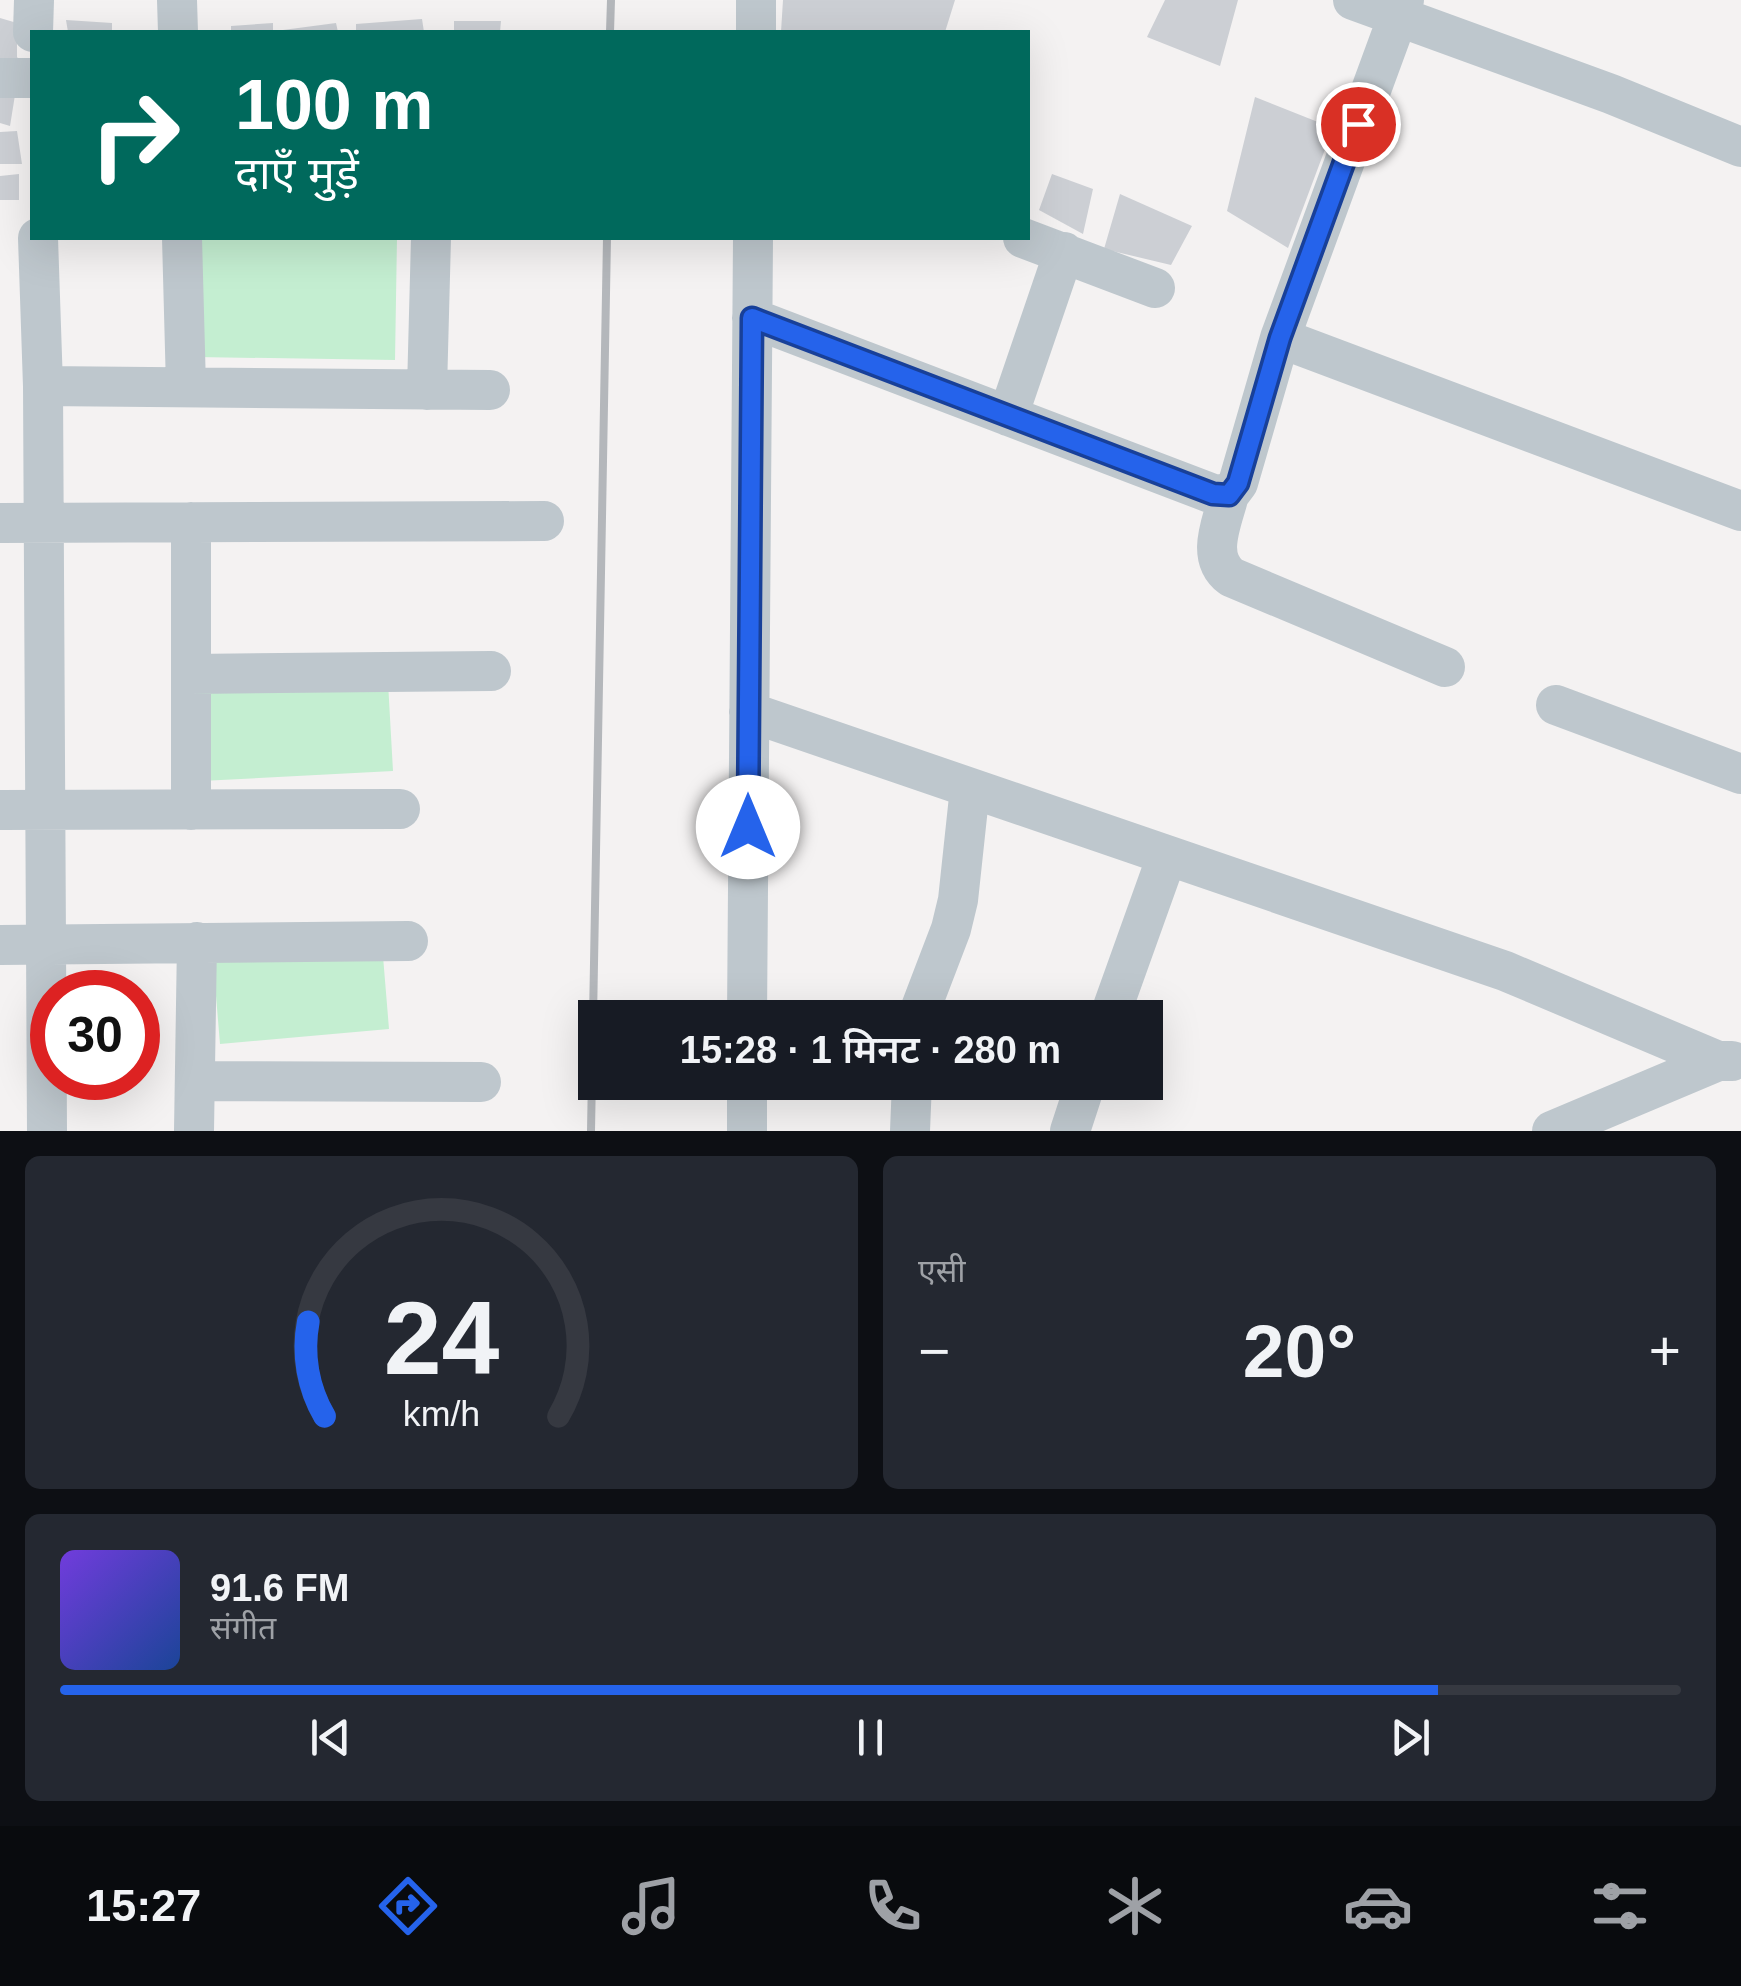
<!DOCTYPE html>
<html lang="hi">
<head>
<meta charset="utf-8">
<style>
  body { margin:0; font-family:Helvetica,"Noto Sans Devanagari",sans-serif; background:#242831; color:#f1f3f6; height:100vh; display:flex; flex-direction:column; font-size:38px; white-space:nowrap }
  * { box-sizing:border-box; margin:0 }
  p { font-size:32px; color:#9ea1a6 }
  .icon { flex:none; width:55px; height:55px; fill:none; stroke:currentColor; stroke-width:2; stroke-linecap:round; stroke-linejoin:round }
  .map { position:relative; height:1131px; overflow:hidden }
  .panel { display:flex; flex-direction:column; gap:25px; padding:25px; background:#0d0f14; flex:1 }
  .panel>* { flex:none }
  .banner { position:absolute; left:30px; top:30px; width:1000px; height:210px; border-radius:0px; box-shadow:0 10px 40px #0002; background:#00695c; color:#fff; overflow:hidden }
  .speed { position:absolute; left:30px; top:970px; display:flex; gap:20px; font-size:50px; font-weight:700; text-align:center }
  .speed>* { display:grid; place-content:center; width:130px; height:130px; border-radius:50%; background:#171b24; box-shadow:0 10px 40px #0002; line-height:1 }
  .speed .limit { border:15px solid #d22; background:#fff; color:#111 }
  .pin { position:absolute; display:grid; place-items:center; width:85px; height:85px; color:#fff; margin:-42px; border:5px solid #fff; border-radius:50%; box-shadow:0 2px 10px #0007 }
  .me { position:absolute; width:110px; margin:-55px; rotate:0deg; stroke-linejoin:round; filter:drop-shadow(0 0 8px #0008) }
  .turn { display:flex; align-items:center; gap:35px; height:210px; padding:0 40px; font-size:45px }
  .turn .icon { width:130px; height:130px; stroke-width:2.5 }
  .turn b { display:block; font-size:70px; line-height:85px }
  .big { font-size:75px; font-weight:600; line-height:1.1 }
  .panel .card { flex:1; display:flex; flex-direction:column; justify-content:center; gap:15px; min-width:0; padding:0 35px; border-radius:15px; background:#242831 }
  .panel .dial { align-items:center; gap:0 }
  .dial svg { height:260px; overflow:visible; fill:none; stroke:#363941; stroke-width:7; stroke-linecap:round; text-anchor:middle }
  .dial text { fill:#f1f3f6; stroke:none }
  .song { display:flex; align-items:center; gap:30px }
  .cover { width:120px; height:120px; border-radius:15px; background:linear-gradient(135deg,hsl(260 70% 55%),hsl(220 70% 35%)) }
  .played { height:10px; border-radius:5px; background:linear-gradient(90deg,#2563eb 85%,#363941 85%) }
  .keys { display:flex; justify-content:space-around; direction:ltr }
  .heat { display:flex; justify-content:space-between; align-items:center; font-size:55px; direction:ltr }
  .panel .tiles { flex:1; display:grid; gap:25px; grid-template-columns:1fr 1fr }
  .card:last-child { grid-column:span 2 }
  .trip { position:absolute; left:578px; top:1000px; width:585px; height:100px; border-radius:0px; background:#171b24; box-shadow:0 10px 40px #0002; font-weight:600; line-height:100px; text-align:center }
  .tab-bar { display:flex; height:160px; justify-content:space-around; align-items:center; background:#090b0e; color:#9ea1a6 }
  .tab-bar .icon { width:70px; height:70px }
  .tab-bar .on { color:#2563eb }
  .tab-bar b { font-size:45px; color:#f1f3f6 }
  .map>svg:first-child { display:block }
  .green { fill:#c4eed1 }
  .building { fill:#cccfd4 }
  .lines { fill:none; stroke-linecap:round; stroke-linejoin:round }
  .minor { stroke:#bec7cd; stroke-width:40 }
  .rail { stroke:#b4b7bb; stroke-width:8 }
  .route-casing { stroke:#184099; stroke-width:25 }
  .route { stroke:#2563eb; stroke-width:18 }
</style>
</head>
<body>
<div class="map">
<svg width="1741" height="1131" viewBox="0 0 1741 1131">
  <rect width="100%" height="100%" fill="#f4f2f2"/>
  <!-- green -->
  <path class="green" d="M198,238H397L395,360L196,357Z
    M388,682L393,771L201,781L196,692Z
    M382,944L389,1029L220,1044L213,960Z"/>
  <!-- building -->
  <path class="building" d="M783,0H955L945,32H781Z
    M1165,0H1238L1220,66L1147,37Z
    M0,18L17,23V57L20,61H0Z
    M422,19L424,32H356V24Z
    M66,20L112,23V32H68Z
    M454,21H501L500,32H454Z
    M273,23V32H231V26Z
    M336,23L338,32H283V30Z
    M15,95L10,126L0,123V96Z
    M1255,97L1333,128L1288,248L1227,211Z
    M17,131L22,164H0V132Z
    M19,174V200H0V176Z
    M1052,174L1093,189L1083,234L1039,210Z
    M1120,194L1192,226L1171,265L1104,249Z"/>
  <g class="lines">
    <!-- minor -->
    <path class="minor" d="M177,0L178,32
      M1353,0L1611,94L1741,147
      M33,32L34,0
      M756,32V0
      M0,78H32
      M38,238L43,386L47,1131
      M182,238L186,387
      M1023,238L1155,288
      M752,318L1213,494L1229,495L1238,483L1280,338L1404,0
      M1280,338L1741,511
      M43,386L490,390
      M427,390L431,238
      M1008,416L1064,252
      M1229,495C1222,523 1205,557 1231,577L1445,667
      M0,523L544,521
      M191,674L491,671
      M1556,705L1741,774
      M749,712L1505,971L1718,1061
      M0,810L400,809
      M191,810V522
      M0,945L408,941
      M747,1018L753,238
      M917,1018L951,929L958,900L970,788
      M1109,1018L1167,856
      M195,1081L481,1082
      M194,1131L197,942
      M747,1131V1082
      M910,1131L912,1082
      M1070,1131L1086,1082
      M1552,1131L1718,1061H1732"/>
    <!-- rail -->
    <path class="rail" d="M610,32L611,0
      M591,1131L607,238"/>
  </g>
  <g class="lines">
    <defs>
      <path id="route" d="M748,827L752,318L1213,494L1229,495L1238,483L1280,338L1358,124"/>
    </defs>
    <!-- route casing -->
    <use href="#route" class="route-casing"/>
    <!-- route -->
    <use href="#route" class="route"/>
  </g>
</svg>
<div class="speed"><div class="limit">30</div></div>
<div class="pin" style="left:1358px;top:124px;background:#d93025"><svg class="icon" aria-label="arrive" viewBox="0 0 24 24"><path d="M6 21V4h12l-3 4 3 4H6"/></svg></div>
<svg class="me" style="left:748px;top:827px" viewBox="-20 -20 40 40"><circle r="19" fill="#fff"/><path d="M0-13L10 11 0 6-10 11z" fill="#2563eb"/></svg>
<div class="trip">15:28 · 1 मिनट · 280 m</div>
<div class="banner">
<div class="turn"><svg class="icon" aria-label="right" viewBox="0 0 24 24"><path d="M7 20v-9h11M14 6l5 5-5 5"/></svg><div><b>100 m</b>दाएँ मुड़ें</div></div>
</div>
</div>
<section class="panel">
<div class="tiles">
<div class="card dial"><svg viewBox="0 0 100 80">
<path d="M14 69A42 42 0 1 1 86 69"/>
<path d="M14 69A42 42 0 0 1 9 40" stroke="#2563eb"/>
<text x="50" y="56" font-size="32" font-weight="700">24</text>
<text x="50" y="72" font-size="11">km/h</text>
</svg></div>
<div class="card"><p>एसी</p>
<div class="heat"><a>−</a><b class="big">20°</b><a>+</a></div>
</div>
<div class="card">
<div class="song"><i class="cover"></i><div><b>91.6 FM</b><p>संगीत</p></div></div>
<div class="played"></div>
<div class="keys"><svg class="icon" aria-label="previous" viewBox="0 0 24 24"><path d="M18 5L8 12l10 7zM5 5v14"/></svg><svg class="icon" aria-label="pause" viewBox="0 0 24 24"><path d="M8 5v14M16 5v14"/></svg><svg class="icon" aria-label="next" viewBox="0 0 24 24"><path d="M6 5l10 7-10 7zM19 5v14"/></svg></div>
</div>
</div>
</section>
<nav class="tab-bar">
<b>15:27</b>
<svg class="icon on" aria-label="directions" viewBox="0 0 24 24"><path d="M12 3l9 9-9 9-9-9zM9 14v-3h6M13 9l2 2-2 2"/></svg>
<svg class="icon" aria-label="music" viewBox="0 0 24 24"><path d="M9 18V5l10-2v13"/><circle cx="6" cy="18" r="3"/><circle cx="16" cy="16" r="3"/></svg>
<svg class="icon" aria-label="phone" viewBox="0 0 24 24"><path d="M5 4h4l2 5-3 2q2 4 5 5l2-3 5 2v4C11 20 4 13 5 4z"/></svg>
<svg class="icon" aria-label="climate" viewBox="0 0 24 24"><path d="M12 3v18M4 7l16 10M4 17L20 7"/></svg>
<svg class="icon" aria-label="car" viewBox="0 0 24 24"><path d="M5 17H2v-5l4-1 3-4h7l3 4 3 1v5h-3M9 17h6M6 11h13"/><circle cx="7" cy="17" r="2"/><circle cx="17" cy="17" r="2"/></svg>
<svg class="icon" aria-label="filters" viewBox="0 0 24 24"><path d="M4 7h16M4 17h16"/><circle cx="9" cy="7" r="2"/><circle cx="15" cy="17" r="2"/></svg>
</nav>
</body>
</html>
